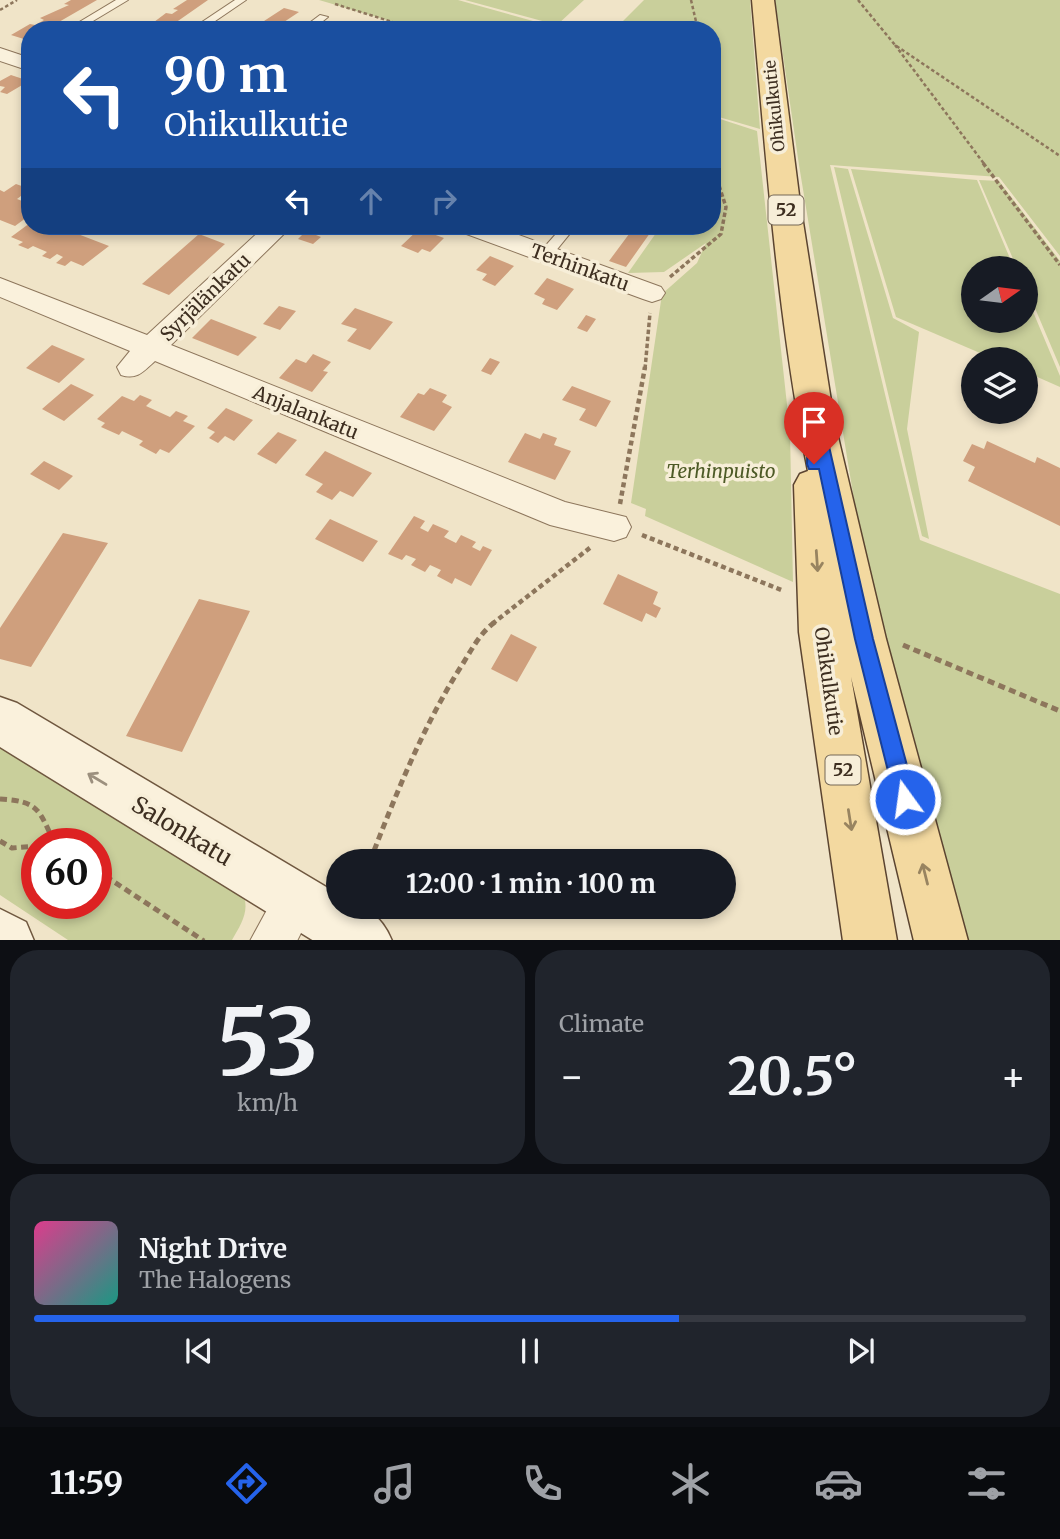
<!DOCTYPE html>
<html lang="en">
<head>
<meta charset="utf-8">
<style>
  body { margin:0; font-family:Merriweather,serif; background:#20242c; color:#f1f3f6; height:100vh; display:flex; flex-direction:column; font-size:26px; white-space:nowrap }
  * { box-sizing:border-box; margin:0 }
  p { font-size:23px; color:#9ea1a6 }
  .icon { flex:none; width:38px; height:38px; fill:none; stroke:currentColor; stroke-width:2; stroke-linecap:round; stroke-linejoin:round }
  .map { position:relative; height:940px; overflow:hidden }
  .drawer { display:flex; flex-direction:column; gap:10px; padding:10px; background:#0d0f14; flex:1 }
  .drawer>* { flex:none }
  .top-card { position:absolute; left:21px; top:21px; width:700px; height:214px; border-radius:28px; box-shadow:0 4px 10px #0003; background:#1a4fa0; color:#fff; overflow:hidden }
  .needle { width:46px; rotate:76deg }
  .controls { position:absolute; left:961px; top:256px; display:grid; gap:14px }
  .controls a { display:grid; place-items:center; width:77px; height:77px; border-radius:50%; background:#171b24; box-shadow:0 4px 10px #0003; font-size:35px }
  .speed { position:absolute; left:21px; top:828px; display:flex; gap:14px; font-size:35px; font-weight:700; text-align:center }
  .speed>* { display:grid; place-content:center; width:91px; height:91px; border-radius:50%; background:#171b24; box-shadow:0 4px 10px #0003; line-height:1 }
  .speed .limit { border:10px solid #d22; background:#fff; color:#111 }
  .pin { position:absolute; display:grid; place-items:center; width:60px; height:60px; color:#fff; margin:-72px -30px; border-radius:50% 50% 50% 0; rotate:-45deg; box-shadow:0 0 7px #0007 }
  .pin .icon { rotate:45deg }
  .me { position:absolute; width:77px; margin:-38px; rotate:346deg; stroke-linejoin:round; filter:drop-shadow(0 0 5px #0008) }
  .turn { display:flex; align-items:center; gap:24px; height:147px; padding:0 28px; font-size:32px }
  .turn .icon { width:91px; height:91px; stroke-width:2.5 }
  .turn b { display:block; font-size:49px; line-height:60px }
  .lanes { display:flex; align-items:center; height:66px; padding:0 28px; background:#0003; justify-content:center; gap:35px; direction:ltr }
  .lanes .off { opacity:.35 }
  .big { font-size:52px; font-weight:700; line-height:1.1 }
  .drawer .card { flex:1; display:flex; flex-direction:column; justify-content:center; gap:10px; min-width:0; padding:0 24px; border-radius:28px; background:#20242c }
  .drawer .dial { align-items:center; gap:0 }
  .dial b { font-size:91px; line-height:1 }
  .song { display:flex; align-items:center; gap:21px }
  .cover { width:84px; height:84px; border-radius:10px; background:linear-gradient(135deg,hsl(330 70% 55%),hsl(170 70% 35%)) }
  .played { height:7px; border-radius:4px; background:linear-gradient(90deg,#2563eb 65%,#363941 65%) }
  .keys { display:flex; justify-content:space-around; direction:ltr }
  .heat { display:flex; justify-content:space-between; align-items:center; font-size:38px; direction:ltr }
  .drawer .tiles { flex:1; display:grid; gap:10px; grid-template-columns:1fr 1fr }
  .card:last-child { grid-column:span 2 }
  .trip { position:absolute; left:326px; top:849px; width:410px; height:70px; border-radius:35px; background:#171b24; box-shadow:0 4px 10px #0003; font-weight:700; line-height:70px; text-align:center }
  .menu { display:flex; height:112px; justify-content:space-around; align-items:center; background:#090b0e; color:#9ea1a6 }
  .menu .icon { width:49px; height:49px }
  .menu .active { color:#2563eb }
  .menu b { font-size:32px; color:#f1f3f6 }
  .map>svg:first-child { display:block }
  .green { fill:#c9cf9b; fill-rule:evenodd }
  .building { fill:#cf9f7d }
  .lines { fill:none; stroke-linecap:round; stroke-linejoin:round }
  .service-casing { stroke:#8d765c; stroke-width:2 }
  .minor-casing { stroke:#8d765c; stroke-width:2 }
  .secondary-casing { stroke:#6f573f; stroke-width:3 }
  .primary-casing { stroke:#5b4430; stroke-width:3 }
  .path-far3 { stroke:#8d765c; stroke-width:2.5; stroke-dasharray:3.5 2.5; stroke-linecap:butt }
  .path-far2 { stroke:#8d765c; stroke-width:3.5; stroke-dasharray:4.5 2.5; stroke-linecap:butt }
  .path-far1 { stroke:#8d765c; stroke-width:4.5; stroke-dasharray:5 3.5; stroke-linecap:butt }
  .path { stroke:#8d765c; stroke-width:5; stroke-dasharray:7 4.5; stroke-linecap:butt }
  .service { fill:#faf1dc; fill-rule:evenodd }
  .minor { fill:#faf1dc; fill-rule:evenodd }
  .secondary { fill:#faf1dc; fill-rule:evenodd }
  .primary { fill:#f3d9a0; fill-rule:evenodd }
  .oneway { stroke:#988460 }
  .oneway2 { stroke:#9c907e }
  .route { fill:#2563eb; stroke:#184099; stroke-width:2 }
  .labels { text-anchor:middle; stroke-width:7; stroke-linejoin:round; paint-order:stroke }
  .far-street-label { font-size:16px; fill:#3d2e20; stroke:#f7eed8 }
  .shield { fill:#f7eed8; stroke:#756857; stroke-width:2 }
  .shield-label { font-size:18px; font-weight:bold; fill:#3d2e20 }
  .street-label { font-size:19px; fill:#3d2e20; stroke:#f7eed8 }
  .park-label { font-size:19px; font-style:italic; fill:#4d5a26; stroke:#f7eed8 }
  .near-street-label { font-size:23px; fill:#3d2e20; stroke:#f7eed8 }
</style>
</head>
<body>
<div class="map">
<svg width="1060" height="941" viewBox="0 0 1060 941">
  <rect width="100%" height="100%" fill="#f0e4c8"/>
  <!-- green -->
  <path class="green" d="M319,0H458L565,30H421Z
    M465,0H584L557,25Z
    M644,0H750L760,129L712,115V30H614Z
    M775,0H1060V256L999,177L830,165L920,540L1060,594V940H964L887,673L861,542L799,165Z
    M714,117L757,131L790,432L793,582L645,516L646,509L631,503L662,294L697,263L706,243L664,272L628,273L661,226H712V176L717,190C717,170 707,132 714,117Z
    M834,167L848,169L893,318L919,332L907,429L929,539L922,536Z
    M851,169L977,180L1014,268H973V320H1026V295L1060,376V387L1026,372V359H994L896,317Z
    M979,180L999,181L1060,261V367L1026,287V268H1017Z
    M0,745L242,892C251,910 241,924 232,940H68L0,895ZM37,844H96V903H37Z"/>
  <!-- building -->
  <path class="building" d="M71,0H97L45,30H30L27,40L11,35L30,24L35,25L44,20L40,18L69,5L64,4Z
    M187,0H208L165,30H142L147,26L152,28L159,23L154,22L166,13L172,14L178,10L173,9Z
    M284,8L299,12L272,30H250Z
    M11,75L29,81L7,94L0,92L5,87L0,86V81Z
    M16,184L30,189L17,199L30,204V215L15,226L0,220V190L4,192Z
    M30,223V226H57L109,246L83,266L71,261L65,266L56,263L63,257L57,254L50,259L42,256L47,252L33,246L28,249L18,245L23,242L11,237Z
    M635,226H655L626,267L609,261Z
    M419,229L444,238L430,252L422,249L418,253L401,246Z
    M306,231L321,237L313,244L298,239Z
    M199,234L225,244L169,295L142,284Z
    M490,256L514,266L495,286L482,280L487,274L476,270Z
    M547,278L574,289L557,310L542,304L545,299L534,294Z
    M279,306L296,311L280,330L263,324Z
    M355,308L393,322L370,350L347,341L357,329L341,324Z
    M586,315L596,319L587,332L577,328Z
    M211,319L257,337L238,356L192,338Z
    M52,345L85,359L59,383L26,368Z
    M313,354L331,362L323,371L328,372L312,392L279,378L296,359L306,363Z
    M490,358L500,362L491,375L481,371Z
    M71,384L94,395L64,421L42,409Z
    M572,386L611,401L596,427L579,420L586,409L562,400Z
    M430,388L447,395L442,402L452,407L434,431L400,417L418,393L424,395Z
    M140,395L152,400L146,406L170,417L176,411L188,416L183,421L195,426L169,453L160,449L156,454L139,445L143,441L122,431L119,435L101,427L105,423L97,419L122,396L134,401Z
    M226,408L253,420L234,441L225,436L218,443L209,438L215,432L207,428Z
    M278,432L297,440L276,464L257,454Z
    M525,433L540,439L543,433L557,438L554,445L571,451L555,480L508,462Z
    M987,441L1035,463L1037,457L1060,468V526L968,481L975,467L963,461L972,444L984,449Z
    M325,451L372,473L353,497L340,491L332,500L316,492L323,484L305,475Z
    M44,461L73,476L59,490L30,474Z
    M414,516L425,521L420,528L428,532L433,524L449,531L444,537L456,543L461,535L476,542L472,547L480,551L483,546L492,550L471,586L455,578L452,584L437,576L441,570L430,565L425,572L411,565L416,559L406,555L402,560L388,554Z
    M330,519L378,541L363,562L315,539Z
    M63,533L108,543L31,667L0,659V628Z
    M618,574L658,592L653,604L661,608L656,618L646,613L642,622L603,604Z
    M199,599L250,611L182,752L126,736Z
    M511,634L537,647L517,682L491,669Z"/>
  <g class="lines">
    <defs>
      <path id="service" d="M116,0H128L78,30H66Z
        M235,0H246L202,30H190Z
        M320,15L328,17L312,30H300Z
        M30,50V57L17,63L12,60Z
        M563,226H576L550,258H540V252Z"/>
      <path id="minor" d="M0,48L30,58V71L0,61Z
        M265,226H292L171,345L565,502L626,517L631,527L626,537L614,541L550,525L155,361C143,372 137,380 121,375L117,367L130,351L0,297V278L147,335Z
        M458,226H494L661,287L665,293L661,299L652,302L643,299L461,232Z
        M296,877L311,884L318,899L297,941H250L281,884Z"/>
      <path id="secondary" d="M0,697L17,703L338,894V906C366,906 381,914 392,941H314L0,747Z
        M0,909L26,922L34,941H0Z"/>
      <path id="primary" d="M752,0H774L800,203L834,420L886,639L968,941H914L851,677L897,941H843L799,632L794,485L800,474L808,471C777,316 766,157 752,0Z"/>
    </defs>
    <!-- service casing -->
    <use href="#service" class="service-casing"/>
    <!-- minor casing -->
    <use href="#minor" class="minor-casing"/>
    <!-- secondary casing -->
    <use href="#secondary" class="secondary-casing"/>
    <!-- primary casing -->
    <use href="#primary" class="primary-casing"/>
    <!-- path-far3 -->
    <path class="path-far3" d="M691,0L698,30
      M858,0L895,45L1060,156
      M335,4L418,30
      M0,10L17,0
      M895,45L985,165"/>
    <!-- path-far2 -->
    <path class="path-far2" d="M983,163L1060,265
      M670,277L721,234L726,207L712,164
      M645,369L650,313"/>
    <!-- path-far1 -->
    <path class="path-far1" d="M620,504L645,367
      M642,535L784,591
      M492,624L591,547"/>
    <!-- path -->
    <path class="path" d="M903,645L1060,711
      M0,799C40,801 39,811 55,844
      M0,841L12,848L37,846
      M44,844L52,841
      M370,861C396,794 423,726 462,665C472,649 480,633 495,622
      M96,870L204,941"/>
    <!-- service -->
    <use href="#service" class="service"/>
    <!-- minor -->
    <use href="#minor" class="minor"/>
    <!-- secondary -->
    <use href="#secondary" class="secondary"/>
    <!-- primary -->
    <use href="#primary" class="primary"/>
  </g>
  <!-- one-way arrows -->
  <defs><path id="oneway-shaft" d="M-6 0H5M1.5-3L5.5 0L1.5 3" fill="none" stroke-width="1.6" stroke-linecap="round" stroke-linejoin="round" transform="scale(1.75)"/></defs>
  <g class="oneway">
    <use href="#oneway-shaft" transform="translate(817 561) rotate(86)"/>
    <use href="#oneway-shaft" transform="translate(850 820) rotate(81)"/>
    <use href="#oneway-shaft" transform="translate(925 874) rotate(-104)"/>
  </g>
  <use class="oneway2" href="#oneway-shaft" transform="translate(97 779) rotate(-149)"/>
  <!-- route -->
  <path class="route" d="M816,414L823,420L873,639L916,799L913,806L905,809L898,806L895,799L855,639L819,469H809L807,464L808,420Z"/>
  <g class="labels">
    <!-- far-street labels -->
    <g class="far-street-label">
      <text transform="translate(774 106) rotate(-96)" y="6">Ohikulkutie</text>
    </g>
    <!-- shield labels -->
    <g class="shield">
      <rect x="768.5" y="195.5" width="35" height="29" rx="5"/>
      <rect x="825.5" y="755.5" width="35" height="29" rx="5"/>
    </g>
    <g class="shield-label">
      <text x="786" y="216">52</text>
      <text x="843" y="776">52</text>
    </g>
    <!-- street labels -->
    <g class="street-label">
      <text transform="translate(580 267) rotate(20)" y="7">Terhinkatu</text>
      <text transform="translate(205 297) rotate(-44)" y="7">Syrjälänkatu</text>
      <text transform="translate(306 412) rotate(22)" y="7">Anjalankatu</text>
      <text transform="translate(829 681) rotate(82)" y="7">Ohikulkutie</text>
    </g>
    <!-- park labels -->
    <g class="park-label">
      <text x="721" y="478">Terhinpuisto</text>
    </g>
    <!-- near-street labels -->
    <g class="near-street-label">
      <text transform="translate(182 831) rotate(31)" y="8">Salonkatu</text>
    </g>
  </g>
</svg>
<div class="controls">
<a><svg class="needle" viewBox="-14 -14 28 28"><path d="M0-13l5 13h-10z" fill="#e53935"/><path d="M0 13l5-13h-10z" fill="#9ea1a6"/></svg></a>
<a><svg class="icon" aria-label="layers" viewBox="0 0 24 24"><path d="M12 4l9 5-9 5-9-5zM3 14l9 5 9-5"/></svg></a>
</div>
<div class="speed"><div class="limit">60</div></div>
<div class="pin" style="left:814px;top:464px;background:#d93025"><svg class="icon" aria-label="arrive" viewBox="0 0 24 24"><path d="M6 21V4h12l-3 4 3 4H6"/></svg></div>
<svg class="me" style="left:905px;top:799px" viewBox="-20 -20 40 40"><circle r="17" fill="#2563eb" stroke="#fff" stroke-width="3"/><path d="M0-11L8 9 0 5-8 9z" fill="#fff"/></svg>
<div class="trip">12:00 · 1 min · 100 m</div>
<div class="top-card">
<div class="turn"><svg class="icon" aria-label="left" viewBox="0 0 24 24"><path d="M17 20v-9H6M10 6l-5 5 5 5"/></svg><div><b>90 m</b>Ohikulkutie</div></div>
<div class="lanes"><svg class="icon" aria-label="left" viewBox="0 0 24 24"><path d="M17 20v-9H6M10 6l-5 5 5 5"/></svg><svg class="icon off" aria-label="ahead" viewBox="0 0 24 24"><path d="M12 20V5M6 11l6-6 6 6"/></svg><svg class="icon off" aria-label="right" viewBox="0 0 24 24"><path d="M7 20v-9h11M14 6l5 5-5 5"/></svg></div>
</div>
</div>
<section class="drawer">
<div class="tiles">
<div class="card dial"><b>53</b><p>km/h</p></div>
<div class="card"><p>Climate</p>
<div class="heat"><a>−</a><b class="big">20.5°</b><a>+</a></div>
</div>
<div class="card">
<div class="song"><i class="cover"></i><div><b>Night Drive</b><p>The Halogens</p></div></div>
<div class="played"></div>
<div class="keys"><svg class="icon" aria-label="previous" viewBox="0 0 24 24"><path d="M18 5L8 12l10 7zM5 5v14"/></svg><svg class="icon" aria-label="pause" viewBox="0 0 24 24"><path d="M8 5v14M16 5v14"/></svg><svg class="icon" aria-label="next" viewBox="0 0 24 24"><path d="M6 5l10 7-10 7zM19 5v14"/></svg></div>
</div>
</div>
</section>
<nav class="menu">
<b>11:59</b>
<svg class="icon active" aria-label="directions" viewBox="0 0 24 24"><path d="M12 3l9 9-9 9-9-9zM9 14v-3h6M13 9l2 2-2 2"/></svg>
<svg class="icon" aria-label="music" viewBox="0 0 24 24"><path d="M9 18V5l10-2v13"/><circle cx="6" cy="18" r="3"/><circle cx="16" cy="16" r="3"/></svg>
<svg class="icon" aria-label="phone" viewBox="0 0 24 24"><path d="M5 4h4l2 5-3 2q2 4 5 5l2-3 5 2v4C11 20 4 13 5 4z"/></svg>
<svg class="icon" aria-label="climate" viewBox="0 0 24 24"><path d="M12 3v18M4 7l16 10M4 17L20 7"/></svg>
<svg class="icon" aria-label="car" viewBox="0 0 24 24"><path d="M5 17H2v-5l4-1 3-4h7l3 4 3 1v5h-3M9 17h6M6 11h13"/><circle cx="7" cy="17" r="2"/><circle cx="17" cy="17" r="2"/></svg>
<svg class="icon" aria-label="filters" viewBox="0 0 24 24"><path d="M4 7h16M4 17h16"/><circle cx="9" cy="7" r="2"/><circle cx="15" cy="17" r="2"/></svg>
</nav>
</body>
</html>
